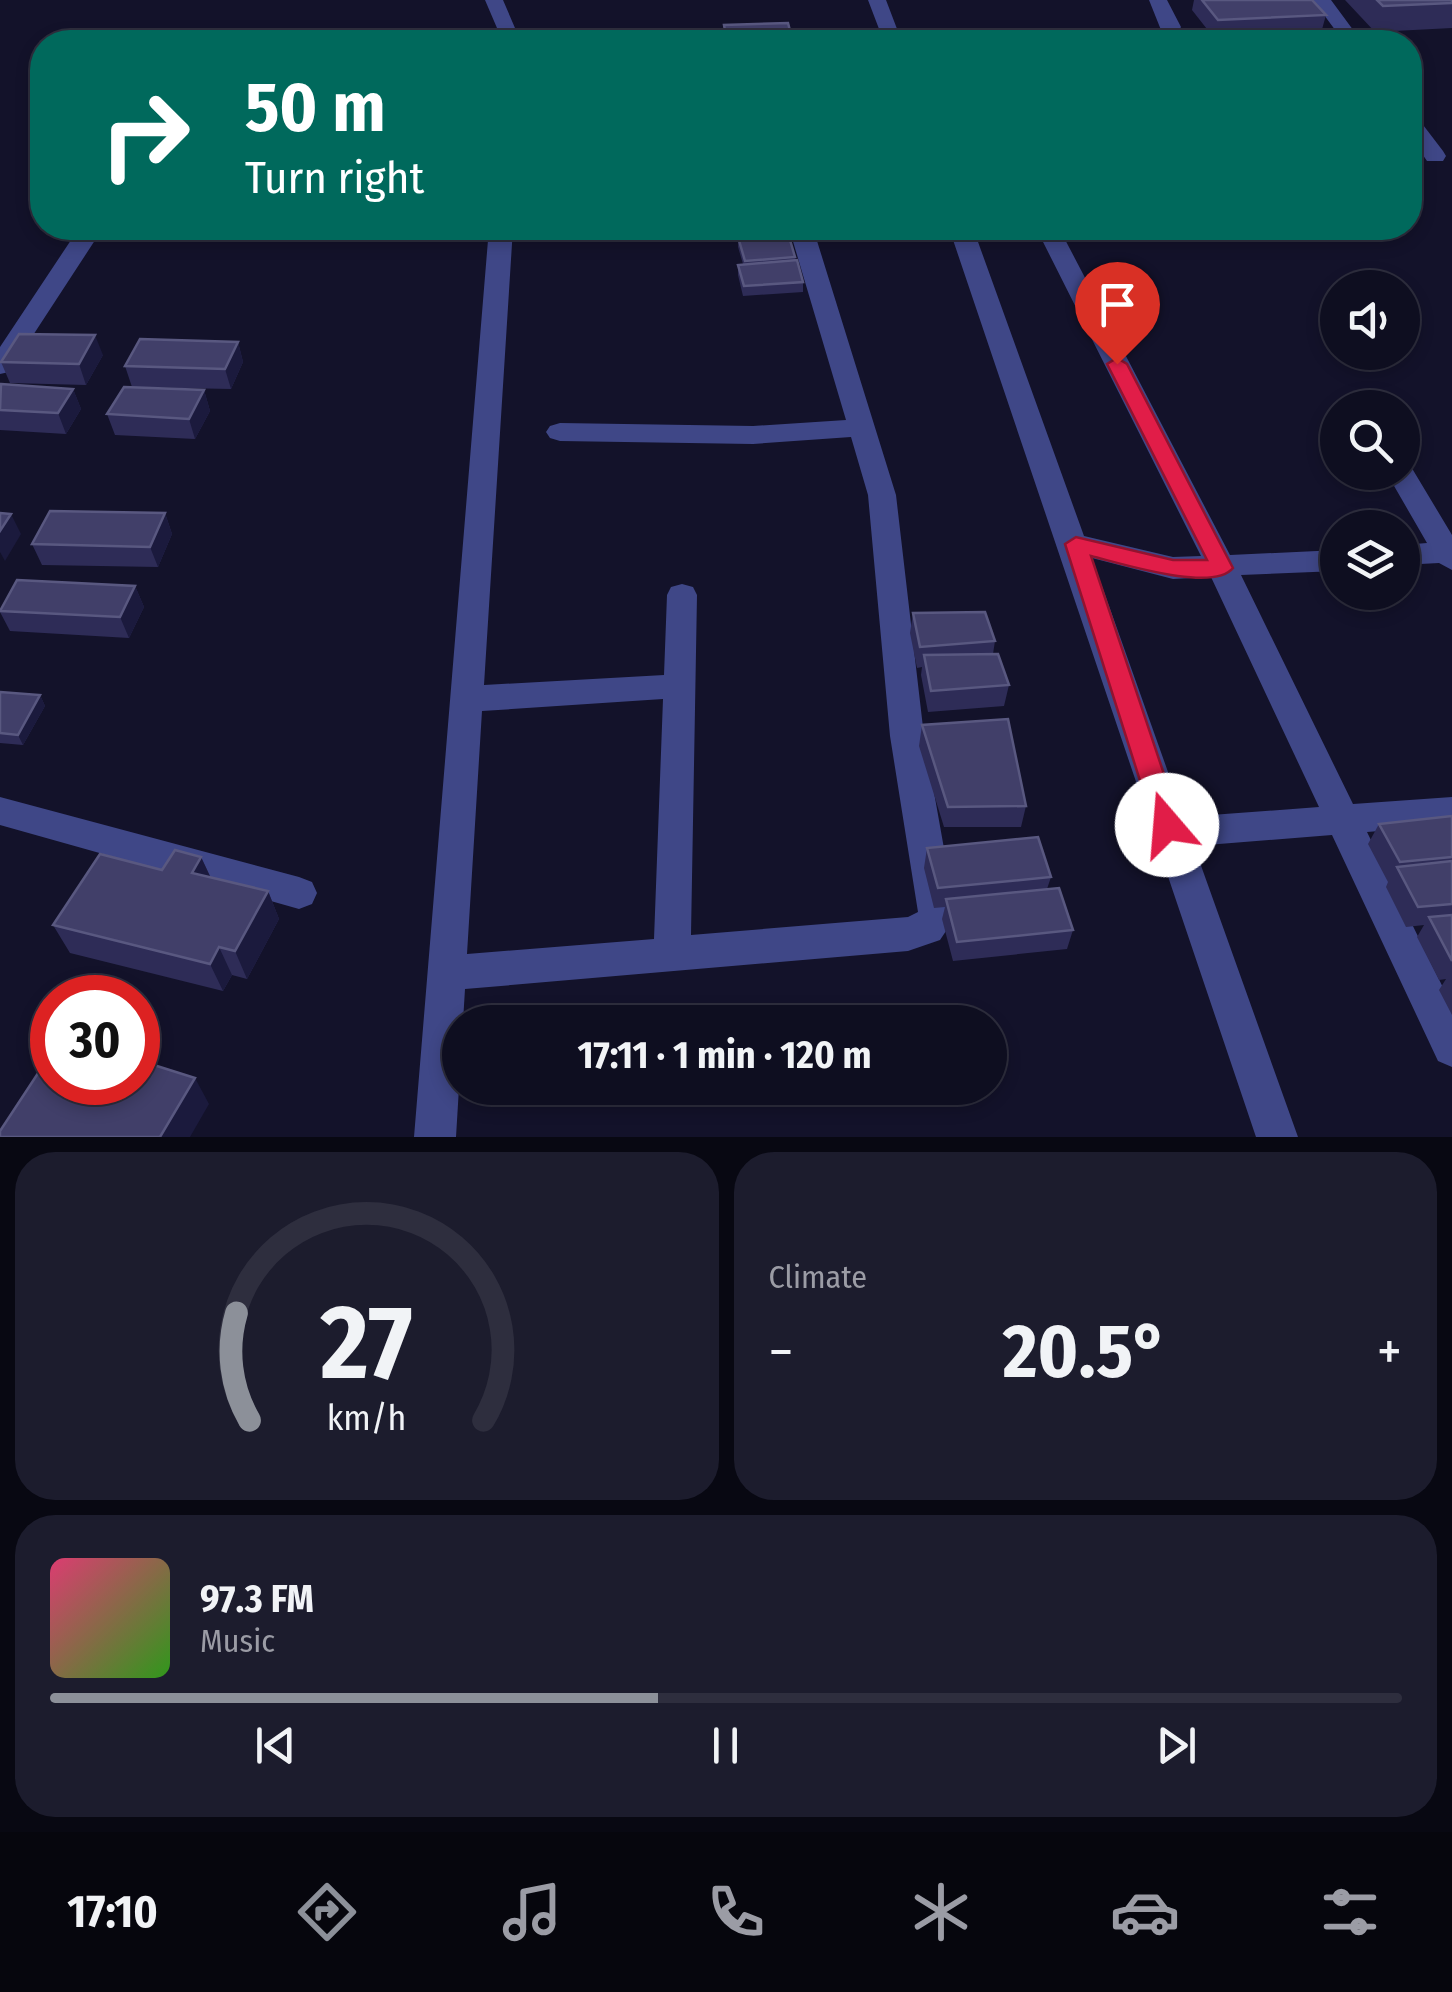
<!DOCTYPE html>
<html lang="en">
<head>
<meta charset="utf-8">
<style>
  body { margin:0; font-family:"Fira Sans Condensed",sans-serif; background:#1c1c2d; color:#f1f3f6; height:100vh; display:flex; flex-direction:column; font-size:38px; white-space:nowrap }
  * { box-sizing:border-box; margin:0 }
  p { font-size:32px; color:#9b9ca5 }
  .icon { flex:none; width:55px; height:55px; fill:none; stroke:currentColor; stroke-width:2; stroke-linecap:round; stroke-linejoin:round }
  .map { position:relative; height:1137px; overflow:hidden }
  .panel { display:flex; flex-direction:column; gap:15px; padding:15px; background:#080812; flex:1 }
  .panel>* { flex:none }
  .hud { position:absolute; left:30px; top:30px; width:1392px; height:210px; border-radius:40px; box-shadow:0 5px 15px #0003,0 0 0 2px #2e2e3e; background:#00695c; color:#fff; overflow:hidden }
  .fabs { position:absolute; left:1320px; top:270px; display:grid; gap:20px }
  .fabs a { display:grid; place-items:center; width:100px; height:100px; border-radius:50%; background:#0e0e20; box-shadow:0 5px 15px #0003,0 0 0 2px #2e2e3e; font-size:50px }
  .speed { position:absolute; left:30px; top:975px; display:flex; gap:20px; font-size:50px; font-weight:700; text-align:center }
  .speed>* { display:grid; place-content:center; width:130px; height:130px; border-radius:50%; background:#0e0e20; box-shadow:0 5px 15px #0003,0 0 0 2px #2e2e3e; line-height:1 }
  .speed .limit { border:15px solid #d22; background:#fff; color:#111 }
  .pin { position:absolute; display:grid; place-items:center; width:85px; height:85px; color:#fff; margin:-102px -42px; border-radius:50% 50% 50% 0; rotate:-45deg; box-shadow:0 0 10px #0007 }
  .pin .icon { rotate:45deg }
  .me { position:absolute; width:110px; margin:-55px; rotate:342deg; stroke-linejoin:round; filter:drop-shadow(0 0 8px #0008) }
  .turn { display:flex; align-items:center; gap:35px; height:210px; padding:0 50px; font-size:45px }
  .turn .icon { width:130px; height:130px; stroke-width:2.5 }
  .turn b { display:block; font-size:70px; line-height:85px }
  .big { font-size:75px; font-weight:700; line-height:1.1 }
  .panel .tile { flex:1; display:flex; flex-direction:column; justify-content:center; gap:15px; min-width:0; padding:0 35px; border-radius:40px; background:#1c1c2d }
  .panel .dial { align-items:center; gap:0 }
  .dial svg { height:260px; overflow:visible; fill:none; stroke:#2e2e3e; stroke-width:7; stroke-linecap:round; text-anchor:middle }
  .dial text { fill:#f1f3f6; stroke:none }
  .song { display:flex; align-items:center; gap:30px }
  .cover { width:120px; height:120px; border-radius:15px; background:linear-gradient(135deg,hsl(340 70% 55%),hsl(110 70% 35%)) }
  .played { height:10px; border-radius:5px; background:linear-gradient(90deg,#8c9099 45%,#2e2e3e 45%) }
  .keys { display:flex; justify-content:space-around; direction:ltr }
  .heat { display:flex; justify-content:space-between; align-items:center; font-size:55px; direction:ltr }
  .panel .tiles { flex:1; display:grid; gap:15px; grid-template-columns:1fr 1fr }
  .tile:last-child { grid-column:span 2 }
  .trip { position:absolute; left:442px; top:1005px; width:565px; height:100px; border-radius:50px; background:#0e0e20; box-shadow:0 5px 15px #0003,0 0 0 2px #2e2e3e; font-weight:700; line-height:100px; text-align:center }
  .menu { display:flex; height:160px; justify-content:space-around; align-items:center; background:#06060d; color:#9b9ca5 }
  .menu .icon { width:70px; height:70px }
  .menu .on { color:#8c9099 }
  .menu b { font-size:45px; color:#f1f3f6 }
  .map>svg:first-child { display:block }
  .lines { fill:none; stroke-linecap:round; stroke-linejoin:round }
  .minor { fill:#3f4787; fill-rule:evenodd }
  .wall { fill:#2e2c57 }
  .shaded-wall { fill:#1b1a3d }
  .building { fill:#413f69; stroke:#595880; stroke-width:2.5 }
  .route { fill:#e11d48; stroke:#92132f; stroke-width:2.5 }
</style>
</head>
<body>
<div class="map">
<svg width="1452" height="1137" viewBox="0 0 1452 1137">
  <rect width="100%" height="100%" fill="#13122a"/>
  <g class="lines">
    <!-- minor -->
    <path class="minor" d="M485,0H503L521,42H503Z
      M868,0H886L902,42H884Z
      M1149,0H1167L1181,27L1174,39L1026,42L1036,36L1161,30Z
      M1313,0H1331L1362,42H1344Z
      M1410,115L1417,117L1443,151L1446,156L1443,161H1427L1410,136Z
      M79,228H103L9,372L0,374V347Z
      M489,228H513L484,685L664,675L667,595L671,587L682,584L693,587L697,595L691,935L908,917L918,912L890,736L868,495L851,437L753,444L560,441L550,438L546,432L550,426L560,423L753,426L846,420L789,228H813L896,495L924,736L956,916L940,940L908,951L465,989L456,1137H414ZM663,699L654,939L467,954L482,711Z
      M949,228H973L1084,536L1173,557L1201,556L1036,228H1059L1230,555L1338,550V571L1241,575L1353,804L1452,797V825L1367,832L1452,1006V1067L1438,1061L1332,835L1194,846L1298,1137H1256ZM1092,558L1173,579L1211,577L1319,807L1184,817Z
      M1402,463L1410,465L1452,535V570L1439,563L1402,565V545L1427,543L1386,472H1402Z
      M0,797L299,877L312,882L317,893L312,904L299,909L0,825Z"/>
  </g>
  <!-- wall -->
  <path class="wall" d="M1194,0H1312L1326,15L1321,33L1214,38L1192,10Z
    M1345,0H1452V28L1375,32Z
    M100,228H259L252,240L103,237Z
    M738,237L795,257L803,282V292L743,296L738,275V265L743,264L738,247Z
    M238,342L243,362L231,389L132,387L125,366Z
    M103,355L86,385L10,383L1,362Z
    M0,386L73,389L81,409L66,434L0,430Z
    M204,390L210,411L195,439L115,435L107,414Z
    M165,513L172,534L158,567L42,565L32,544Z
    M135,586L144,607L129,638L10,631L0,612V609Z
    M913,613L995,641L993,654L1009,685L1004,706L928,712L921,675L922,667L917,668L910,633Z
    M0,692L40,695L45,706L23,745L0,743Z
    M922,725L1026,806L1021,827H944L919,746Z
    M1452,816V1015L1439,990L1446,979L1439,980L1417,937L1424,925L1406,927L1386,887L1388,882L1368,844L1379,824Z
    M927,848L1051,877L1047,889L1073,930L1067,949L953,961L942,919L945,907L934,908L924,868Z
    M201,857L211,878L268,891L279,919L247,979L232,975L223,991L70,953L53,925L162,870Z"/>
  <!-- shaded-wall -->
  <path class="shaded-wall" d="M249,228H259L252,240Z
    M95,335L103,355L86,385L79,364Z
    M238,342L243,362L231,389L225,369Z
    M73,389L81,409L66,434L58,413Z
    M204,390L210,411L195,439L189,419Z
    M165,513L172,534L158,567L150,547Z
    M11,514L21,534L5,561L0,552V531Z
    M135,586L144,607L129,638L120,617Z
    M40,695L45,706L23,745L18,735Z
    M201,857L214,885L192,873Z
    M268,891L279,919L247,979L235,951Z
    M219,947L232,975L223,991L210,964Z
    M195,1078L209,1104L190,1137H160Z"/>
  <!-- building -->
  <path class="building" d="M1202,0H1312L1326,15L1218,20Z
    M1377,0H1452V3L1383,6Z
    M788,23L793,42H727L724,25Z
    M788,233L795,257L745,261L738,237Z
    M797,260L803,282L744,286L738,265Z
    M19,334L95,335L79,364L1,362Z
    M140,339L238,342L225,369L125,366Z
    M1,384L73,389L58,413L0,410Z
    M124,387L204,390L189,419L107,414Z
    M50,511L165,513L150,547L32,544Z
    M0,513L11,514L0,531Z
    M17,580L135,586L120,617L0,611Z
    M985,612L995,641L920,647L913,613Z
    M998,654L1009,685L931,691L924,655Z
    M0,692L40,695L18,735L0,733Z
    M1008,719L1026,806L948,807L922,725Z
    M1452,816V857L1400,862L1379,824Z
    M1038,837L1051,877L938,888L927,848Z
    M175,850L201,857L192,873L268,891L235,951L219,947L210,964L53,925L100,854L162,870Z
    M1452,861V904L1418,907L1397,867Z
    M1059,888L1073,930L957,942L946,899Z
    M1452,915V961L1429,917Z
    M52,1052V1082H138V1060L195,1078L160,1137H0V1131Z"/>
  <!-- route -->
  <path class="route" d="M1117,358L1127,364L1233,568C1213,593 1120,563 1091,556L1181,825L1177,833L1167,836L1158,833L1154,825L1065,544L1076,537L1173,560H1207L1107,364Z"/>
</svg>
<div class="fabs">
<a><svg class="icon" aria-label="sound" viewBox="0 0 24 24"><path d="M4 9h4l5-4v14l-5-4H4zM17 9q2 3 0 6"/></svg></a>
<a><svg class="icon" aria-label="search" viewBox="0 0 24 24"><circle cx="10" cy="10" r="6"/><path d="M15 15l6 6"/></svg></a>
<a><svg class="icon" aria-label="layers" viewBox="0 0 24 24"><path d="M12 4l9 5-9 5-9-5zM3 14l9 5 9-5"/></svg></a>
</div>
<div class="speed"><div class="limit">30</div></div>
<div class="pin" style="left:1117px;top:364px;background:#d93025"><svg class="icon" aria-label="arrive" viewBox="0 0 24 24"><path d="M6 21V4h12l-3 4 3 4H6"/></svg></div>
<svg class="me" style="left:1167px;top:825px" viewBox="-20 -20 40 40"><circle r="19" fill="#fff"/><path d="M0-13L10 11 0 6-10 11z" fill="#e11d48"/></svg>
<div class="trip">17:11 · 1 min · 120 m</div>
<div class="hud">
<div class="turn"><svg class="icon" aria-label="right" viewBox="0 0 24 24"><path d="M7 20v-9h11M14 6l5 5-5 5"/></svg><div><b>50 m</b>Turn right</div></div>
</div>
</div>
<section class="panel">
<div class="tiles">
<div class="tile dial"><svg viewBox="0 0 100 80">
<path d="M14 69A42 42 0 1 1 86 69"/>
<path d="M14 69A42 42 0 0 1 10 36" stroke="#8c9099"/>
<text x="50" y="56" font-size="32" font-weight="700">27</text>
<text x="50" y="72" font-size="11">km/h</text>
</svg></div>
<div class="tile"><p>Climate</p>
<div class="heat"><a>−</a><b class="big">20.5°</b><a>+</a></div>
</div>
<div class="tile">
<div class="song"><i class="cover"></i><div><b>97.3 FM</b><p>Music</p></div></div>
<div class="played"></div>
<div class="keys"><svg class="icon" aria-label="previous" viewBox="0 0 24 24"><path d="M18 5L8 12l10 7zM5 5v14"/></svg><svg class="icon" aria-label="pause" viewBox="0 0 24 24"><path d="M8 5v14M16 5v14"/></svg><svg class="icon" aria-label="next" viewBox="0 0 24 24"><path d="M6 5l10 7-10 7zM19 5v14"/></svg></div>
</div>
</div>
</section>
<nav class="menu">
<b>17:10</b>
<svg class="icon on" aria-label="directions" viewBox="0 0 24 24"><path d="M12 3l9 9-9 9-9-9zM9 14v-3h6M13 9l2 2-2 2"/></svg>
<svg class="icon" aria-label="music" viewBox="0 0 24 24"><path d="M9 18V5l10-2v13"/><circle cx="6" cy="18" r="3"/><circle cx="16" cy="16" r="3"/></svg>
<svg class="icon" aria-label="phone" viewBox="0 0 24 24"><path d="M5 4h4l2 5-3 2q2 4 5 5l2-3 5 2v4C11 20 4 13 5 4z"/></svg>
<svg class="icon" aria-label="climate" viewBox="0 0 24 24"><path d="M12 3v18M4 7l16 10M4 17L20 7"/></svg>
<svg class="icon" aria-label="car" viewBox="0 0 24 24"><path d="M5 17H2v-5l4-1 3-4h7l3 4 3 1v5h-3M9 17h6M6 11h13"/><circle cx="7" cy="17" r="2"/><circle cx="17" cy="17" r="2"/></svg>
<svg class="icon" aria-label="filters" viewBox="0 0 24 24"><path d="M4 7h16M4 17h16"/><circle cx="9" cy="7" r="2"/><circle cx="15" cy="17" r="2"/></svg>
</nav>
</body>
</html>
